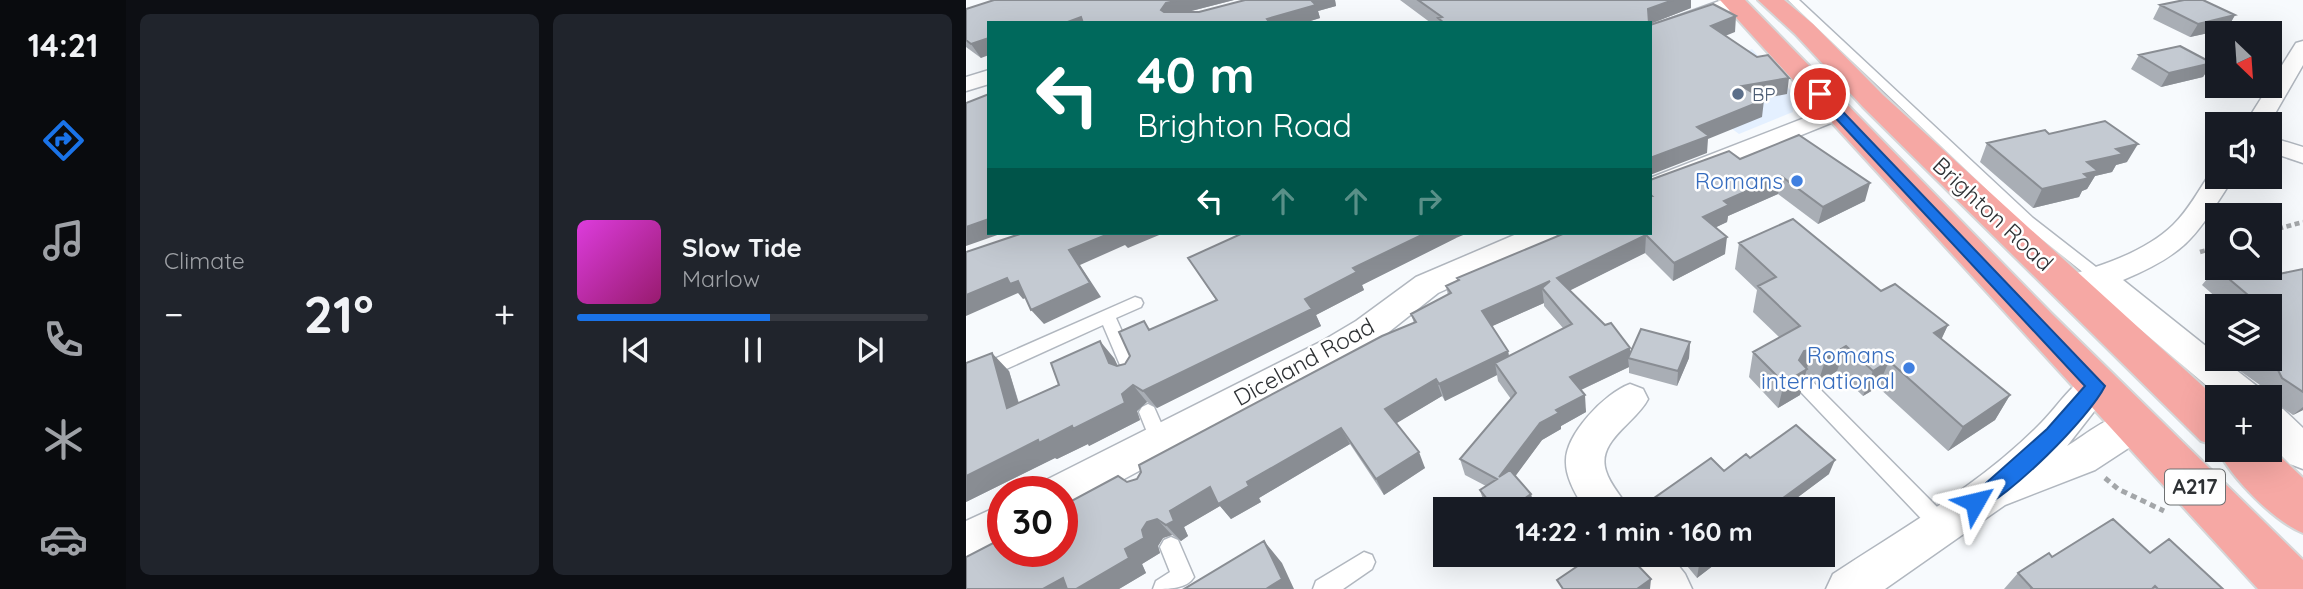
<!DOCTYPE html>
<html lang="en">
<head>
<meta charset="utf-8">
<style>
  body { margin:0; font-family:Quicksand,sans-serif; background:#20242c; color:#f1f3f6; height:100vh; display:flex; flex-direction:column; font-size:26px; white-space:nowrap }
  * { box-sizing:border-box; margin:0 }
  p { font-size:23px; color:#9ea1a6 }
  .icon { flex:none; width:38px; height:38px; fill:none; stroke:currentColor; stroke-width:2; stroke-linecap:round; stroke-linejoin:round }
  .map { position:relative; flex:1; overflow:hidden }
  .side { display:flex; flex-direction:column; gap:14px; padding:14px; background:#0d0f14; width:840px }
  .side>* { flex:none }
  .hud { position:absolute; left:21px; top:21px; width:665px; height:214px; border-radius:0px; box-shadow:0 7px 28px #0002; background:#00695c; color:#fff; overflow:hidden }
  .needle { width:46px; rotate:155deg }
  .controls { position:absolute; left:1239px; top:21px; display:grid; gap:14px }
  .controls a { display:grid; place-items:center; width:77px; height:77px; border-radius:0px; background:#171b24; box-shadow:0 7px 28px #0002; font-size:35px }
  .speed { position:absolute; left:21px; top:476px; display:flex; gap:14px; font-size:35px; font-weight:700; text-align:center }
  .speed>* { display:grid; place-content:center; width:91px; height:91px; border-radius:50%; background:#171b24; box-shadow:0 7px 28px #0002; line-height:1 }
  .speed .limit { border:10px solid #d22; background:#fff; color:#111 }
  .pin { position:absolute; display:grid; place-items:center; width:60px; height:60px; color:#fff; margin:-30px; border:4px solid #fff; border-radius:50%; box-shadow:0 2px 7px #0007 }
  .me { position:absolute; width:77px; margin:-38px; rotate:53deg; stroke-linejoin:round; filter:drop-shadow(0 0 5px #0008) }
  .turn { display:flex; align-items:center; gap:24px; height:147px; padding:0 35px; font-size:32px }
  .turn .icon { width:91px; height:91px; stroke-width:2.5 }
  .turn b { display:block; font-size:49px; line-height:60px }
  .lanes { display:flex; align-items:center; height:66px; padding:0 35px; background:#0003; justify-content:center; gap:35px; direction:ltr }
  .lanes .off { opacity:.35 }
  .big { font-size:52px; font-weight:700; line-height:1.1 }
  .side .tile { flex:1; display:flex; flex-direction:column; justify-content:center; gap:10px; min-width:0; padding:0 24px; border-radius:10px; background:#20242c }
  .song { display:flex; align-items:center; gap:21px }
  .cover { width:84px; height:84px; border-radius:10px; background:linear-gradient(135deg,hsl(300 70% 55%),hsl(320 70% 35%)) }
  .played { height:7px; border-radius:4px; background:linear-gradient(90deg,#1a73e8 55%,#363941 55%) }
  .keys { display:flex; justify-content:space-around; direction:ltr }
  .heat { display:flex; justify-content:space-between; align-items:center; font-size:38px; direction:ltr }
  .side .tiles { flex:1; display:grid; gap:14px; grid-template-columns:repeat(2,1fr) }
  .trip { position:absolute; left:467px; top:497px; width:402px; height:70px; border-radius:0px; background:#171b24; box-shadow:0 7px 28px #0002; font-weight:700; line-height:70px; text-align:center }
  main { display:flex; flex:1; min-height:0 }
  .menu { display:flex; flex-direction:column; width:126px; justify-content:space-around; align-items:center; background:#090b0e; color:#9ea1a6 }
  .menu .icon { width:49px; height:49px }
  .menu .current { color:#1a73e8 }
  .menu b { font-size:32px; color:#f1f3f6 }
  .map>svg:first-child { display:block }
  .built { fill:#e4f0ff }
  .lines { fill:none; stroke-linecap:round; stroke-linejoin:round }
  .service-casing { stroke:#b1b7bf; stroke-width:3 }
  .minor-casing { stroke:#b1b7bf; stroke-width:3 }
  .trunk-casing { stroke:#d5d6d7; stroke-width:4 }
  .path-far1 { stroke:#a3a6a9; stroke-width:4.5; stroke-dasharray:5 3.5; stroke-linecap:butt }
  .path { stroke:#a3a6a9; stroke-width:5; stroke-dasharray:6 4.5; stroke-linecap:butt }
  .service { fill:#fff; fill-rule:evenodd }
  .minor { fill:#fff; fill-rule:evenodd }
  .trunk { fill:#f6a8a4; fill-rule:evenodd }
  .wall { fill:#a9aeb5; fill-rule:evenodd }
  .shaded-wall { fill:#898d93 }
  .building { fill:#c4cad2; stroke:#898d93; stroke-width:2 }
  .route { fill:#1a73e8; stroke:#114b97; stroke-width:2 }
  .service-dot { fill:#5c6f8a; stroke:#fff; stroke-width:2.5 }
  .shop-dot { fill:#3f7fe0; stroke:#fff; stroke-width:2.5 }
  .labels { text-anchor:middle; stroke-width:5; stroke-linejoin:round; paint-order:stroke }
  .far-service-label { font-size:19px; fill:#4e5e75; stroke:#fff; text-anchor:start }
  .shield { fill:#fff; stroke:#6d7072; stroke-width:2 }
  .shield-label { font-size:21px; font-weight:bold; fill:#2f3235 }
  .shop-label { font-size:23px; fill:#366cbe; stroke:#fff; text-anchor:end }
  .street-label { font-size:23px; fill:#2f3235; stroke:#fff }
</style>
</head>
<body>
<main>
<nav class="menu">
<b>14:21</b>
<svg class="icon current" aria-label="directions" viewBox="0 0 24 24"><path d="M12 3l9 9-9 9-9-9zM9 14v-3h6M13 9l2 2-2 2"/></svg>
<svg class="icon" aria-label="music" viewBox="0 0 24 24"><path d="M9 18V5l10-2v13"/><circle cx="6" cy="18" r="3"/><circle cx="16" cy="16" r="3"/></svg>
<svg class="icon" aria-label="phone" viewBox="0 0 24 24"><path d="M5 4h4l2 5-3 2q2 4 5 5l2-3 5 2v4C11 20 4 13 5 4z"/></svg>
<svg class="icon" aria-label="climate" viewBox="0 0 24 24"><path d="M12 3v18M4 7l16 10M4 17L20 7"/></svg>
<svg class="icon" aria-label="car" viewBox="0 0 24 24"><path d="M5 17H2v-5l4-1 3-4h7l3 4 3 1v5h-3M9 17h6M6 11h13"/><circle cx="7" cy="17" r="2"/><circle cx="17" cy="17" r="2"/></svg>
</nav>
<section class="side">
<div class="tiles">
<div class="tile"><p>Climate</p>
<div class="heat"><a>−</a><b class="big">21°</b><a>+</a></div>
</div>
<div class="tile">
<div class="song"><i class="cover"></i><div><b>Slow Tide</b><p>Marlow</p></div></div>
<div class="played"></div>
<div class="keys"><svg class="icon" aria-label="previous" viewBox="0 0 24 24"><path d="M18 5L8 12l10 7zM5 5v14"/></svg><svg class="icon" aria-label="pause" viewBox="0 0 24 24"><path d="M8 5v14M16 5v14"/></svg><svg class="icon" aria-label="next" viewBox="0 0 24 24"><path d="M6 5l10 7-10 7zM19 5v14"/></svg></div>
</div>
</div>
</section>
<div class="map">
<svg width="1337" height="589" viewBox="0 0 1337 589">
  <rect width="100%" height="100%" fill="#f7fafd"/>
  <!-- built -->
  <path class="built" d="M786,49L825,91L827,112L773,134L712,89L736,69Z"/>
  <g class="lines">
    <defs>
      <path id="service" d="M822,0H833L1067,218L1139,274L1142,278L1139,282H1129L1057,224Z
        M169,297L175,299L177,303L175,307L150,318L175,374L172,379L166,381L160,379L137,325L38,370L32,372L26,370L23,365L26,360Z
        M838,377L844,379L981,517L984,524L981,531L974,534L967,531L832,389L829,384L832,379Z
        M182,404L188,407L203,441L201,447L194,449L187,447L173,412L176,407Z
        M205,537L212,540L228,577C221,589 203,589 187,589L190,581L204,572L194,547L198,540Z
        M398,552L406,555L409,562L406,569L377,589H347L350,581Z"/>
      <path id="minor" d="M756,0L779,2L776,6L684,39V26Z
        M1337,41V65L1303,124H1279L1330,43Z
        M23,70V84L0,91V77Z
        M872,105L880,107L884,112L880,117L684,196V178Z
        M1304,137L1337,147V163L1304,152Z
        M1251,170V177H1268C1230,235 1224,252 1157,280L1251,355V359H1256L1292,387L1297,397H1254L1128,290L1105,297L1094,294L1089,286L1094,278C1132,267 1178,253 1207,225C1223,210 1233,189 1246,171Z
        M553,233H592L588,240L472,293L414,339L382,358L110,505L96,510V492H76L82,479L358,340L390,321L450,277Z
        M1130,372L1142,376L1148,386L1101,446C1124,432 1154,405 1181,414L1186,425L1181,436L1129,470L1039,505L919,589H860L867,574C938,527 1016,484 1076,422C1093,405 1107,380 1130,372Z
        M664,384L677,389L682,399C670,423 630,441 640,471C644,485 656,496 662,509H619C611,497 600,478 600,463C598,435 639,393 664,384Z
        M1304,405L1317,409L1337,428V469L1324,464L1304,444Z
        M37,504V544L0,562V521Z
        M656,555H704L719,574L726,589H677L662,570Z"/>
      <path id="trunk" d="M754,0H779L1086,314L1337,560V589H1292Z
        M792,0H818L847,24L917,95L1251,399V446L1235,441L897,107L829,34Z
        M1304,447L1337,478V533C1309,522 1265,478 1252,450H1304Z"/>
    </defs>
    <!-- service casing -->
    <use href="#service" class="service-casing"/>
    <!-- minor casing -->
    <use href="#minor" class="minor-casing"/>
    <!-- trunk casing -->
    <use href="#trunk" class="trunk-casing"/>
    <!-- path-far1 -->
    <path class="path-far1" d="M1304,231L1337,222
      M1234,252L1251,247"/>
    <!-- path -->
    <path class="path" d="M1139,478L1152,489L1198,511"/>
    <!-- service -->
    <use href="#service" class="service"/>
    <!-- minor -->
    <use href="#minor" class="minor"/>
    <!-- trunk -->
    <use href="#trunk" class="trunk"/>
  </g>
  <!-- wall -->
  <path class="wall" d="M28,0H268L221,12H233L279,0H369L370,6L352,11L354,18L338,23H23L15,58L0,47V9Z
    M434,0H725V8L684,24L465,23Z
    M1194,5L1269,15L1261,29L1224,37L1187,19Z
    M1173,55L1246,63L1237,77L1195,87L1165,69Z
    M1083,134L1161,162L1150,165L1146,172L1129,176L1121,189L1116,191L1113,197L1067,208L1014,162L1021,143Z
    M774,159L899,201L852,224L812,194L762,216L761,222L750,227L759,254L707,281L679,253L604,290L664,354L724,342L723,358L711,386L663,373V367L615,390L620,412L595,426V429L576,440L549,476L565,494L568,509H522L519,506L514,490L520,486L499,475L494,459L545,399L532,381L531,375L479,401L476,396L430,423L459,468L418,495L384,444L293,498L295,502L265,519L254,506L218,527L222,536L215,541L206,535L197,538L192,546L194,553L176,564L180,573L153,589L161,482L171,479L448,323L445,314L482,295L480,286L492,281L491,278L684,233V180ZM578,303V306L597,328L543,356L542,351L526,326Z
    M490,238L396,285L398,290L350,315L355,326L191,408L181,402L171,411L174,420L123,446L122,444L91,459L89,458L0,502L43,371L53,403L148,358L152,366L159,364L185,330L250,300L222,258Z
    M773,243L915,291L982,325L975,339L1044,395L1029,420L982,451L912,387L897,396L871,371L852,383L839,375L834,395L812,408L783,377L787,352L813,337L787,312L791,290L769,269Z
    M1250,268L1313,274L1337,269V410L1327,415L1299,395L1294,385L1257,359H1304V306H1260L1236,285Z
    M784,458L863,474L816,509H681V503L758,471Z
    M1184,553L1257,589H1038L1052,573L1086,557Z
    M712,555H761L731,578Z"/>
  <!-- shaded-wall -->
  <path class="shaded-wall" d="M214,0H268L206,16L202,23L195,10L200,3Z
    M344,0H369L370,6L352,11L354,18L338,23H302L301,19Z
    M707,0H725V8L684,24L682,23V9Z
    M1269,15L1261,29L1224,37L1232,24Z
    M770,16L769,32L744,42L745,26Z
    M115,17L119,23H99Z
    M23,38V55L15,58L5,44Z
    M1246,63L1237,77L1195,87L1203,73Z
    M823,78L821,94L774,103L776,86Z
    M798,100L796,117L742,139L741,153L684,175V158L731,127Z
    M1172,144L1161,162L1150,165L1146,172L1129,176L1121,189L1116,191L1113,197L1067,208L1076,189L1121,162L1150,149Z
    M815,176L812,194L762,216L761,222L736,234L737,217L758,201Z
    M904,183L899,201L852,224L857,207Z
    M23,219V233H37L0,246V227Z
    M145,233H198L162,248L159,245L114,265L135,297L78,324L65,310L103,250Z
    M460,233H502L490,238L396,285L398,290L350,315L355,326L191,408L177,391L339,299L387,268Z
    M680,235L679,253L593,296L591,278Z
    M761,237L759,254L707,281L708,263Z
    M41,278L52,281L65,296L57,299L52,293L0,316V295Z
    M584,281L576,288L578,303L520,329L516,311Z
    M982,325L970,351L968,333Z
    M134,341L148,358L158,380L143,363Z
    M724,342L723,358L711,386L712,371Z
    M880,346L871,371L852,383L860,358Z
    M664,348V358H662L663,367L606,394L604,377Z
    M846,349L834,395L812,408L818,383L833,360L838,351Z
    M542,351L545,369L529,363L531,375L479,401L473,384Z
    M26,353L43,371L59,425L41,408Z
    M923,361L912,387L897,396L907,371Z
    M470,379L476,396L426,426L419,409Z
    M167,385L181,402L171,411L174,420L123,446L122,444L91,459L89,458L0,502V476L156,394Z
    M619,395L620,412L595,426V429L576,440L537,493L533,477L574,423L590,410Z
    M1044,395L1029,420L982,451L997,427Z
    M1337,407V410L1327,415Z
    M375,428L384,444L293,498L295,502L265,519L254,506L218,527L222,536L215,541L200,525L204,511L244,487L281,482Z
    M453,452L459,468L418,495L410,479Z
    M869,460L863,474L816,509H805L806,506Z
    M565,494L568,509H544Z
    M803,502L801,509H794Z
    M191,519L206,535L197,538L192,546L194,553L176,564L180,573L153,589H77L97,578L159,549L176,530L181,522Z
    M298,541L316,563L328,589H300Z
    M746,555H761L731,578L733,565Z
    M685,579L684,589H671Z"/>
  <!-- building -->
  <path class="building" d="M28,0H214L200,3L195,10L198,12H233L279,0H345L350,5L301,19L304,23H117L115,17L99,23H23V38L5,44L0,40V9Z
    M452,0H707L682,9L683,23H478L472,18L476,17Z
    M1218,0H1237L1269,15L1232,24L1194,5Z
    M747,4L770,16L745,26L791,57L802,55L823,78L776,86L798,100L731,127L743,136L684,158V25Z
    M1214,46L1246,63L1203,73L1173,55Z
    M23,94V219L0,227V103Z
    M1139,121L1172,144L1150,149L1157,154L1121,162L1132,171L1118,174L1123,178L1076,189L1021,143L1079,130L1083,134Z
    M833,135L904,183L857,207L815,176L758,201L763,205L737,217L761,237L708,263L680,235L591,278L639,325L645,323L664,348L604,377L619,395L590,410L593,413L574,423L533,477L544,470L565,494L544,509H529L514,490L531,479L494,459L550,393L529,363L606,324L576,288L584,281L516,311L542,351L473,384L470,379L419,409L453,452L410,479L375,428L281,482L283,486L252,504L244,487L204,511L208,521L200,525L191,519L181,522L176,530L178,538L159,549L163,558L110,589H101L97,578L77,589H0V557L37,538V551H96V506L152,476L161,482L171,479L175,472L173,465L416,336L450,322L445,314L485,293L480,286L493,280L491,278L599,233H684V196H686L684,194V180L763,151L774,159Z
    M827,219L915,291L929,284L982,325L968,333L1044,395L997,427L923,361L907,371L880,346L860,358L846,349L838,351L833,360L841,369L818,383L787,352L834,326L792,286L810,277L773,243Z
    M57,233H145L103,250L124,283L65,310L52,281L44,284L41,278L0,295V252Z
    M277,233H460L387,268L391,272L339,299L346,309L177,391L167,385L156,394L159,403L107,429L106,426L73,443L72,440L0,476V363L26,353L41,408L93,385L85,363L134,341L143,363L151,366L159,364L164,356L153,332L178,321L183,330L251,300L222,258Z
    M1304,267L1313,274L1337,269V392L1316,378L1311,368L1297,359H1304V322L1311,319L1304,313V306H1295L1250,268H1304Z
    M675,329L724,342L712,371L662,358Z
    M830,425L869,460L806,506L803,502L794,509H686L681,503L745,458L758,471L780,454L784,458Z
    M1147,519L1184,553L1203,539L1257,589H1192L1189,586L1186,589H1065L1066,588L1052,573L1083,553L1086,557Z
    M298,541L316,579L300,589H218Z
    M628,555H662L685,579L671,589H597L591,580Z
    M724,555H746L733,565Z"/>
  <!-- route -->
  <path class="route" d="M850,92H858L1139,386C1123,418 1042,499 1009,511L1002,508L999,502L1002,495L1019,484L1081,429L1119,386L850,97Z"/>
  <!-- markers -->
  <circle class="service-dot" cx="772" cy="94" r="7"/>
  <g class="shop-dot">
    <circle cx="831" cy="181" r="7"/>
    <circle cx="943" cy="368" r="7"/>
  </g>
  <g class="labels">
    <!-- far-service labels -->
    <g class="far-service-label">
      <text x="786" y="101">BP</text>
    </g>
    <!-- shield labels -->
    <rect class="shield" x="1199" y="469.5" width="60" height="35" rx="5"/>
    <g class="shield-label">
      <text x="1229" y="494">A217</text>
    </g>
    <!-- shop labels -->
    <g class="shop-label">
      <text x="817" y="189">Romans</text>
      <text x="929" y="363">Romans<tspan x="929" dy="26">international</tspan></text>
    </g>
    <!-- street labels -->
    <g class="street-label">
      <text transform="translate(1027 214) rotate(43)" y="8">Brighton Road</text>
      <text transform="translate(338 362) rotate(-29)" y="8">Diceland Road</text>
    </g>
  </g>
</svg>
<div class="controls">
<a><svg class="needle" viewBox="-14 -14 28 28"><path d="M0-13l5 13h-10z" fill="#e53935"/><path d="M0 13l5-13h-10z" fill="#9ea1a6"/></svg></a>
<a><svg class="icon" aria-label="sound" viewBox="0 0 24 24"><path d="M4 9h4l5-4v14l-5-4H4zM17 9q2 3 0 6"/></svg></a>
<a><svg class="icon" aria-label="search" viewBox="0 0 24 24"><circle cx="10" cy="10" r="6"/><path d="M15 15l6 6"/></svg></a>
<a><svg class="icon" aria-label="layers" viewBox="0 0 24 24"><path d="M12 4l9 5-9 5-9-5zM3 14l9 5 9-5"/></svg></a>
<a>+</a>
</div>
<div class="speed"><div class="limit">30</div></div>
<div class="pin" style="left:854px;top:94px;background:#d93025"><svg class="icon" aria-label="arrive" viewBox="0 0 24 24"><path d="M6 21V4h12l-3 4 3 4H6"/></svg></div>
<svg class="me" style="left:1009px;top:502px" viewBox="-20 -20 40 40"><path d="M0-17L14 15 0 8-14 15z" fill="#1a73e8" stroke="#fff" stroke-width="4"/></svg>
<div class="trip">14:22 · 1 min · 160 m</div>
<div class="hud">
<div class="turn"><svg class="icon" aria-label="left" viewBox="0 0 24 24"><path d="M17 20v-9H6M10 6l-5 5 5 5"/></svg><div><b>40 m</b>Brighton Road</div></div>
<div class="lanes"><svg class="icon" aria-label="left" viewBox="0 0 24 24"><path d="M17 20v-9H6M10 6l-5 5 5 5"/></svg><svg class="icon off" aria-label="ahead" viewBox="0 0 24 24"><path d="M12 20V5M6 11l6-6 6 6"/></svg><svg class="icon off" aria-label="ahead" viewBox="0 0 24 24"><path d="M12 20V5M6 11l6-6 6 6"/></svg><svg class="icon off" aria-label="right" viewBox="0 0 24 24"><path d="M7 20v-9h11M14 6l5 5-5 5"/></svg></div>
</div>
</div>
</main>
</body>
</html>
